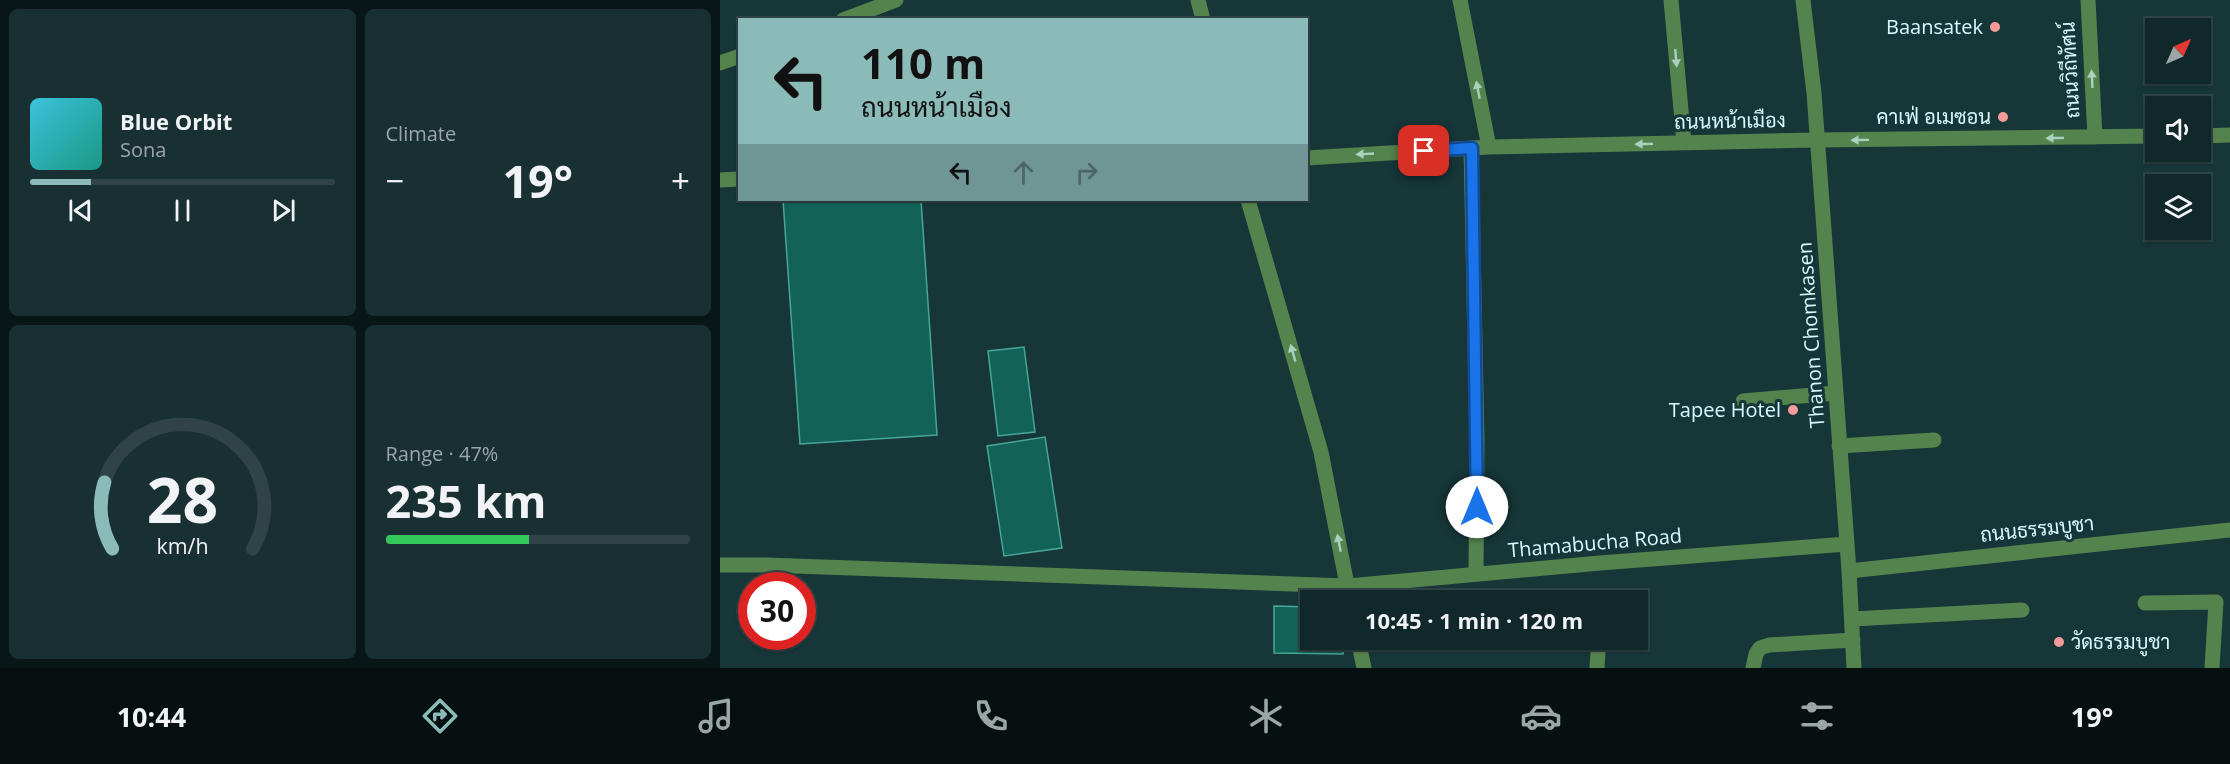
<!DOCTYPE html>
<html lang="en">
<head>
<meta charset="utf-8">
<style>
  body { margin:0; font-family:"Open Sans",Sarabun,sans-serif; background:#193032; color:#f1f3f6; height:100vh; display:flex; flex-direction:column; font-size:22px; white-space:nowrap }
  * { box-sizing:border-box; margin:0 }
  p { font-size:20px; color:#9ca6a8 }
  .icon { flex:none; width:33px; height:33px; fill:none; stroke:currentColor; stroke-width:2; stroke-linecap:round; stroke-linejoin:round }
  .map { position:relative; flex:1; overflow:hidden }
  .side { display:flex; flex-direction:column; gap:9px; padding:9px; background:#091617; width:720px }
  .side>* { flex:none }
  .top-card { position:absolute; left:18px; top:18px; width:570px; height:183px; border-radius:0px; box-shadow:0 2px 4px #0004,0 0 0 2px #304447; background:#8bbbb9; color:#111; overflow:hidden }
  .needle { width:39px; rotate:45deg }
  .tools { position:absolute; left:1425px; top:18px; display:grid; gap:12px }
  .tools a { display:grid; place-items:center; width:66px; height:66px; border-radius:0px; background:#10282a; box-shadow:0 2px 4px #0004,0 0 0 2px #304447; font-size:30px }
  .speed { position:absolute; left:18px; top:572px; display:flex; gap:12px; font-size:30px; font-weight:700; text-align:center }
  .speed>* { display:grid; place-content:center; width:78px; height:78px; border-radius:50%; background:#10282a; box-shadow:0 2px 4px #0004,0 0 0 2px #304447; line-height:1 }
  .speed .limit { border:9px solid #d22; background:#fff; color:#111 }
  .pin { position:absolute; display:grid; place-items:center; width:51px; height:51px; color:#fff; margin:-26px; border-radius:12px; box-shadow:0 3px 9px #0006 }
  .me { position:absolute; width:66px; margin:-33px; rotate:0deg; stroke-linejoin:round; filter:drop-shadow(0 0 4px #0008) }
  .turn { display:flex; align-items:center; gap:21px; height:126px; padding:0 24px; font-size:27px }
  .turn .icon { width:78px; height:78px; stroke-width:2.5 }
  .turn b { display:block; font-size:42px; line-height:51px }
  .lanes { display:flex; align-items:center; height:57px; padding:0 24px; background:#0003; justify-content:center; gap:30px; direction:ltr }
  .lanes .off { opacity:.35 }
  .big { font-size:45px; font-weight:700; line-height:1.1 }
  .side .card { flex:1; display:flex; flex-direction:column; justify-content:center; gap:9px; min-width:0; padding:0 21px; border-radius:9px; background:#193032 }
  .side .dial { align-items:center; gap:0 }
  .dial svg { height:156px; overflow:visible; fill:none; stroke:#304447; stroke-width:7; stroke-linecap:round; text-anchor:middle }
  .dial text { fill:#f1f3f6; stroke:none }
  .song { display:flex; align-items:center; gap:18px }
  .cover { width:72px; height:72px; border-radius:9px; background:linear-gradient(135deg,hsl(190 70% 55%),hsl(170 70% 35%)) }
  .played { height:6px; border-radius:3px; background:linear-gradient(90deg,#8bbbb9 20%,#304447 20%) }
  .keys { display:flex; justify-content:space-around; direction:ltr }
  .heat { display:flex; justify-content:space-between; align-items:center; font-size:33px; direction:ltr }
  .charge { height:9px; border-radius:4px; background:linear-gradient(90deg,#34c759 47%,#304447 0) }
  .side .tiles { flex:1; display:grid; gap:9px; grid-template-columns:repeat(2,1fr) }
  .trip { position:absolute; left:580px; top:590px; width:348px; height:60px; border-radius:0px; background:#10282a; box-shadow:0 2px 4px #0004,0 0 0 2px #304447; font-weight:700; line-height:60px; text-align:center }
  .dock { display:flex; height:96px; justify-content:space-around; align-items:center; background:#061011; color:#9ca6a8 }
  .dock .icon { width:42px; height:42px }
  .dock .on { color:#8bbbb9 }
  .dock b { font-size:27px; color:#f1f3f6 }
  main { display:flex; flex:1; min-height:0 }
  .map>svg:first-child { display:block }
  .building { fill:#136257; stroke:#47a797; stroke-width:1.5 }
  .lines { fill:none; stroke-linecap:round; stroke-linejoin:round }
  .minor { stroke:#55834d; stroke-width:15 }
  .oneway { fill:#aad1c0 }
  .route-casing { stroke:#114b97; stroke-width:15 }
  .route { stroke:#1a73e8; stroke-width:10 }
  .poi-dot { fill:#f59b9a; stroke:#163638; stroke-width:2 }
  .labels { text-anchor:middle; stroke-width:6; stroke-linejoin:round; paint-order:stroke }
  .poi-label { font-size:20px; fill:#d7fbfe; stroke:#163638; text-anchor:end }
  .street-label { font-size:20px; fill:#d7fbfe; stroke:#163638 }
</style>
</head>
<body>
<main>
<section class="side">
<div class="tiles">
<div class="card">
<div class="song"><i class="cover"></i><div><b>Blue Orbit</b><p>Sona</p></div></div>
<div class="played"></div>
<div class="keys"><svg class="icon" aria-label="previous" viewBox="0 0 24 24"><path d="M18 5L8 12l10 7zM5 5v14"/></svg><svg class="icon" aria-label="pause" viewBox="0 0 24 24"><path d="M8 5v14M16 5v14"/></svg><svg class="icon" aria-label="next" viewBox="0 0 24 24"><path d="M6 5l10 7-10 7zM19 5v14"/></svg></div>
</div>
<div class="card"><p>Climate</p>
<div class="heat"><a>−</a><b class="big">19°</b><a>+</a></div>
</div>
<div class="card dial"><svg viewBox="0 0 100 80">
<path d="M14 69A42 42 0 1 1 86 69"/>
<path d="M14 69A42 42 0 0 1 10 35" stroke="#8bbbb9"/>
<text x="50" y="56" font-size="32" font-weight="700">28</text>
<text x="50" y="72" font-size="11">km/h</text>
</svg></div>
<div class="card"><p>Range · 47%</p><b class="big">235 km</b><div class="charge"></div></div>
</div>
</section>
<div class="map">
<svg width="1510" height="668" viewBox="0 0 1510 668">
  <rect width="100%" height="100%" fill="#163638"/>
  <!-- building -->
  <path class="building" d="M63,200H201L217,435L80,444Z
    M304,347L315,432L278,436L268,351Z
    M325,437L342,548L284,556L267,446Z
    M554,606L591,607V639H623V654L554,653Z"/>
  <g class="lines">
    <!-- minor -->
    <path class="minor" d="M478,0L483,20
      M740,0L769,147
      M951,0L964,143
      M1083,0L1094,93L1129,571L1134,668
      M1368,0L1375,137
      M123,20L176,0
      M0,63L20,56
      M1480,136L1510,135
      M751,148L757,440L756,574
      M586,158L769,147L1096,140L1436,136
      M0,180L20,179
      M528,200L601,452L630,600
      M1023,401L1116,393
      M1119,446L1214,440
      M0,565H47L628,586L880,563L1127,544
      M1129,571L1510,530
      M1425,603L1496,602L1492,668
      M1132,619L1302,610
      M638,639L644,668
      M877,668L878,651
      M1033,668L1036,654L1040,648L1049,645L1133,640"/>
  </g>
  <!-- one-way arrows -->
  <defs><path id="oneway-solid" d="M-6-.8H1V-3.2L6.5 0L1 3.2V.8H-6Z" transform="scale(1.5)"/></defs>
  <g class="oneway">
    <use href="#oneway-solid" transform="translate(956 58) rotate(85)"/>
    <use href="#oneway-solid" transform="translate(1372 79) rotate(-93)"/>
    <use href="#oneway-solid" transform="translate(758 90) rotate(-101)"/>
    <use href="#oneway-solid" transform="translate(1335 138) rotate(179)"/>
    <use href="#oneway-solid" transform="translate(1140 140) rotate(179)"/>
    <use href="#oneway-solid" transform="translate(924 144) rotate(179)"/>
    <use href="#oneway-solid" transform="translate(645 154) rotate(177)"/>
    <use href="#oneway-solid" transform="translate(573 353) rotate(-106)"/>
    <use href="#oneway-solid" transform="translate(619 543) rotate(-101)"/>
  </g>
  <g class="lines">
    <defs>
      <path id="route" d="M704,151L752,148L757,507"/>
    </defs>
    <!-- route casing -->
    <use href="#route" class="route-casing"/>
    <!-- route -->
    <use href="#route" class="route"/>
  </g>
  <!-- markers -->
  <g class="poi-dot">
    <circle cx="1275" cy="27" r="6"/>
    <circle cx="1283" cy="117" r="6"/>
    <circle cx="1073" cy="410" r="6"/>
    <circle cx="1339" cy="642" r="6"/>
  </g>
  <g class="labels">
    <!-- poi labels -->
    <g class="poi-label">
      <text x="1263" y="34">Baansatek</text>
      <text x="1271" y="124">คาเฟ่ อเมซอน</text>
      <text x="1061" y="417">Tapee Hotel</text>
      <text x="1351" y="649" text-anchor="start">วัดธรรมบูชา</text>
    </g>
    <!-- street labels -->
    <g class="street-label">
      <text transform="translate(1350 70) rotate(-93)" y="7">ถนนวิถีทัศน์</text>
      <text transform="translate(1010 121) rotate(-1)" y="7">ถนนหน้าเมือง</text>
      <text transform="translate(1091 335) rotate(-94)" y="7">Thanon Chomkasen</text>
      <text transform="translate(1317 529) rotate(-6)" y="7">ถนนธรรมบูชา</text>
      <text transform="translate(875 543) rotate(-5)" y="7">Thamabucha Road</text>
    </g>
  </g>
</svg>
<div class="tools">
<a><svg class="needle" viewBox="-14 -14 28 28"><path d="M0-13l5 13h-10z" fill="#e53935"/><path d="M0 13l5-13h-10z" fill="#9ca6a8"/></svg></a>
<a><svg class="icon" aria-label="sound" viewBox="0 0 24 24"><path d="M4 9h4l5-4v14l-5-4H4zM17 9q2 3 0 6"/></svg></a>
<a><svg class="icon" aria-label="layers" viewBox="0 0 24 24"><path d="M12 4l9 5-9 5-9-5zM3 14l9 5 9-5"/></svg></a>
</div>
<div class="speed"><div class="limit">30</div></div>
<div class="pin" style="left:704px;top:151px;background:#d93025"><svg class="icon" aria-label="arrive" viewBox="0 0 24 24"><path d="M6 21V4h12l-3 4 3 4H6"/></svg></div>
<svg class="me" style="left:757px;top:507px" viewBox="-20 -20 40 40"><circle r="19" fill="#fff"/><path d="M0-13L10 11 0 6-10 11z" fill="#1a73e8"/></svg>
<div class="trip">10:45 · 1 min · 120 m</div>
<div class="top-card">
<div class="turn"><svg class="icon" aria-label="left" viewBox="0 0 24 24"><path d="M17 20v-9H6M10 6l-5 5 5 5"/></svg><div><b>110 m</b>ถนนหน้าเมือง</div></div>
<div class="lanes"><svg class="icon" aria-label="left" viewBox="0 0 24 24"><path d="M17 20v-9H6M10 6l-5 5 5 5"/></svg><svg class="icon off" aria-label="ahead" viewBox="0 0 24 24"><path d="M12 20V5M6 11l6-6 6 6"/></svg><svg class="icon off" aria-label="right" viewBox="0 0 24 24"><path d="M7 20v-9h11M14 6l5 5-5 5"/></svg></div>
</div>
</div>
</main>
<nav class="dock">
<b>10:44</b>
<svg class="icon on" aria-label="directions" viewBox="0 0 24 24"><path d="M12 3l9 9-9 9-9-9zM9 14v-3h6M13 9l2 2-2 2"/></svg>
<svg class="icon" aria-label="music" viewBox="0 0 24 24"><path d="M9 18V5l10-2v13"/><circle cx="6" cy="18" r="3"/><circle cx="16" cy="16" r="3"/></svg>
<svg class="icon" aria-label="phone" viewBox="0 0 24 24"><path d="M5 4h4l2 5-3 2q2 4 5 5l2-3 5 2v4C11 20 4 13 5 4z"/></svg>
<svg class="icon" aria-label="climate" viewBox="0 0 24 24"><path d="M12 3v18M4 7l16 10M4 17L20 7"/></svg>
<svg class="icon" aria-label="car" viewBox="0 0 24 24"><path d="M5 17H2v-5l4-1 3-4h7l3 4 3 1v5h-3M9 17h6M6 11h13"/><circle cx="7" cy="17" r="2"/><circle cx="17" cy="17" r="2"/></svg>
<svg class="icon" aria-label="filters" viewBox="0 0 24 24"><path d="M4 7h16M4 17h16"/><circle cx="9" cy="7" r="2"/><circle cx="15" cy="17" r="2"/></svg>
<b>19°</b>
</nav>
</body>
</html>
